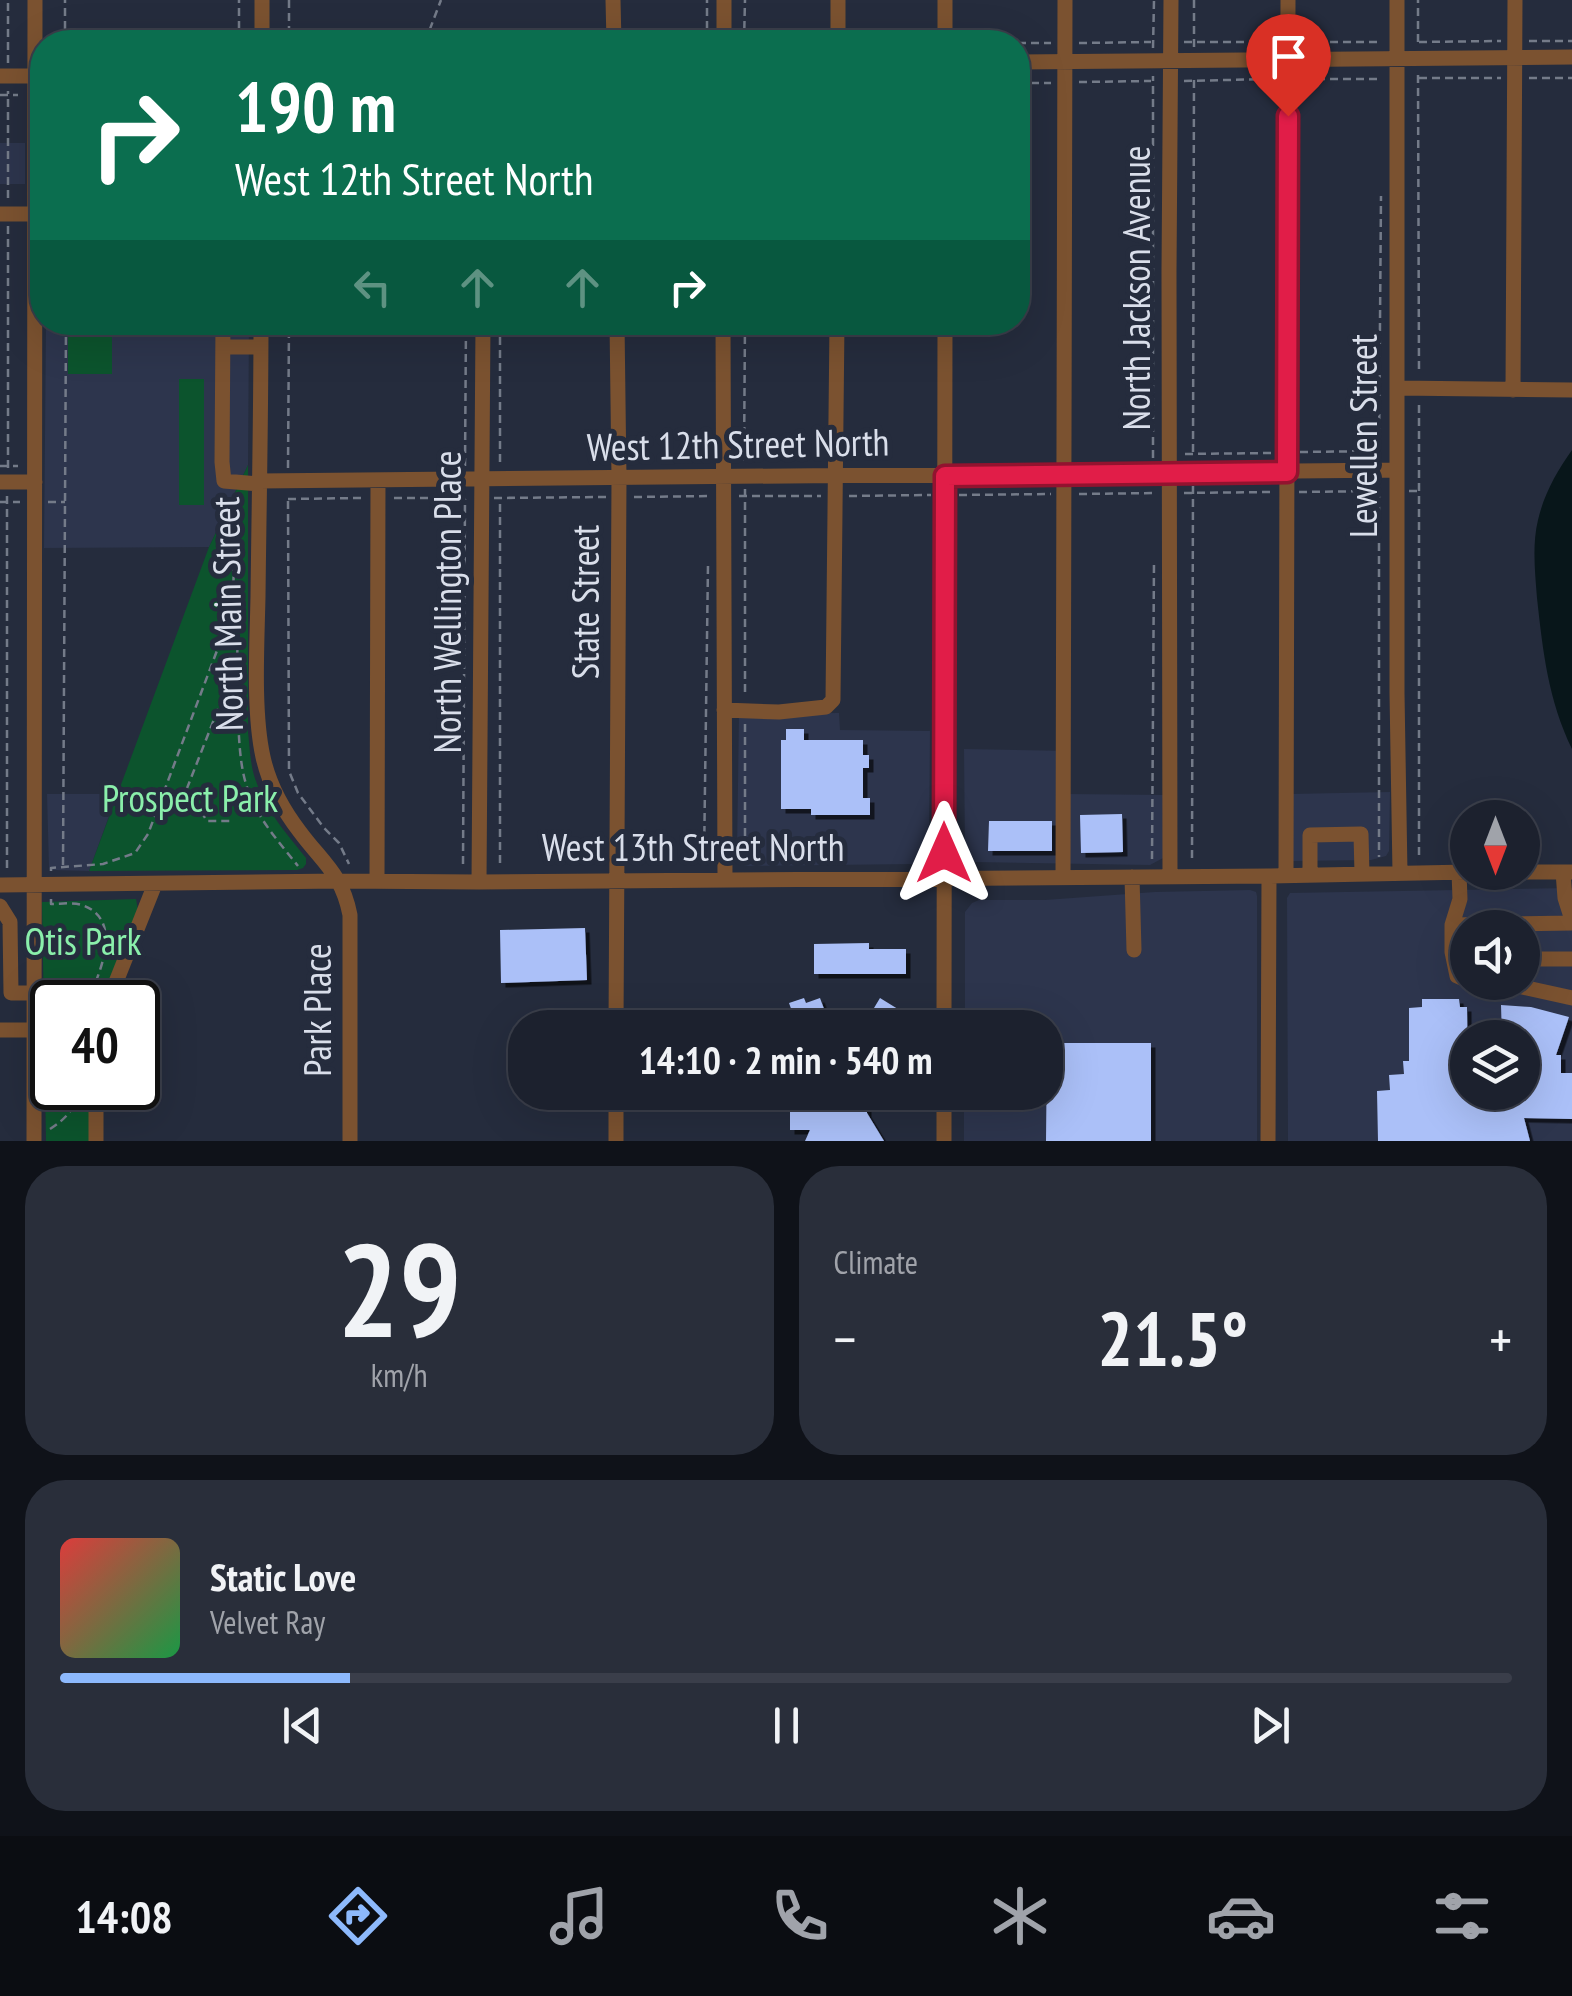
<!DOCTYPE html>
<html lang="en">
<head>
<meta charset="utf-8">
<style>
  body { margin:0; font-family:"PT Sans Narrow",sans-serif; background:#292e3a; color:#f1f3f6; height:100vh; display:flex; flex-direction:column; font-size:38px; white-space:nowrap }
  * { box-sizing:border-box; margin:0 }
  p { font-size:32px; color:#a0a3aa }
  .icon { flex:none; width:55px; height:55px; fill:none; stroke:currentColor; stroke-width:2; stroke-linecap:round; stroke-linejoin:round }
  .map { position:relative; height:1141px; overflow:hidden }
  .sheet { display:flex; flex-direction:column; gap:25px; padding:25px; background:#0f1219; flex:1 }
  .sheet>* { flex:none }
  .guide { position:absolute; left:30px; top:30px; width:1000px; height:305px; border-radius:40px; box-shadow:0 10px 40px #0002,0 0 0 2px #3a3e4a; background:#0b6e4f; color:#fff; overflow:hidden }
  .needle { width:65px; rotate:180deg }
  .buttons { position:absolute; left:1450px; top:800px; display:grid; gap:20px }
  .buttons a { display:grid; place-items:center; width:90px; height:90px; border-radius:50%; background:#1c212e; box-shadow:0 10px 40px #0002,0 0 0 2px #3a3e4a; font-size:50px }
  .speed { position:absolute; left:30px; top:980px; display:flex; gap:20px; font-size:50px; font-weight:700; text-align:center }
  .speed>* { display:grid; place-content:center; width:130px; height:130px; border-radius:50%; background:#1c212e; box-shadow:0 10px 40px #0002,0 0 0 2px #3a3e4a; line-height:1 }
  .speed .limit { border:5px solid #111; border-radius:15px; background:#fff; color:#111 }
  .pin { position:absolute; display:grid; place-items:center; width:85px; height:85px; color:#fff; margin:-102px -42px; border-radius:50% 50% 50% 0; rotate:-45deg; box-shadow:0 0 10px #0007 }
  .pin .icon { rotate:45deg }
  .me { position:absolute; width:110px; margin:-55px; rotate:0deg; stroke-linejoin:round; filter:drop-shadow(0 0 8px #0008) }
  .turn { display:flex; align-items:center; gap:35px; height:210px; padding:0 40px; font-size:45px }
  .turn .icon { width:130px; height:130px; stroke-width:2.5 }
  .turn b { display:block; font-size:70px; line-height:85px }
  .lanes { display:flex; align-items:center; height:95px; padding:0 40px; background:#0003; justify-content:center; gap:50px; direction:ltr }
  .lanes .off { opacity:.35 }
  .big { font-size:75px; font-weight:600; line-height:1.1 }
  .sheet .widget { flex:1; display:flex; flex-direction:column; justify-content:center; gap:15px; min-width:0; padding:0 35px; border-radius:40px; background:#292e3a }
  .sheet .dial { align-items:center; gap:0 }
  .dial b { font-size:130px; line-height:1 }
  .song { display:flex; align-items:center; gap:30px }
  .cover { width:120px; height:120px; border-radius:15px; background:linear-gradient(135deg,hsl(0 70% 55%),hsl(140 70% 35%)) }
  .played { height:10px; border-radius:5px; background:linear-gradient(90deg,#8db9fc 20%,#3a3e4a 20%) }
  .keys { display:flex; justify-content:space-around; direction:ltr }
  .heat { display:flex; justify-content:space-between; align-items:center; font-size:55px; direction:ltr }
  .sheet .tiles { flex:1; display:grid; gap:25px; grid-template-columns:1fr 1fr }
  .widget:last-child { grid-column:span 2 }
  .trip { position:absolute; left:508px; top:1010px; width:555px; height:100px; border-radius:40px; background:#1c212e; box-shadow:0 10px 40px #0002,0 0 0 2px #3a3e4a; font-weight:600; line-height:100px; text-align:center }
  .dock { display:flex; height:160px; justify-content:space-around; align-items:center; background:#0b0d12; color:#a0a3aa }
  .dock .icon { width:70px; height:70px }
  .dock .on { color:#8db9fc }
  .dock b { font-size:45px; color:#f1f3f6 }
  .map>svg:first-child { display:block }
  .built { fill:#2d354d; fill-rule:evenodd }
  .green { fill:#0c542d }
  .water { fill:#08161a }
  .building { fill:#abc0f8; filter:url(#shadow) }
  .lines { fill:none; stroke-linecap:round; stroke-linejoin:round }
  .path { stroke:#747b89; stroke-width:2.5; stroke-dasharray:8 5; stroke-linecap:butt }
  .minor { stroke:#7b5230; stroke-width:15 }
  .route-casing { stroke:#92132f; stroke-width:25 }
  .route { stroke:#e11d48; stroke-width:18 }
  .labels { text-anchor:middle; stroke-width:10; stroke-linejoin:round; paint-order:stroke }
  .street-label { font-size:38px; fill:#d9deea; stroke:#252c3d }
  .park-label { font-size:38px; fill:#8aefab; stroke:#252c3d }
</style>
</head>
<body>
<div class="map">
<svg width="1572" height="1141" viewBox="0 0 1572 1141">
  <defs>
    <filter id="shadow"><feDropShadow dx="4.5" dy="4.5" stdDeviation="0" flood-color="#0009"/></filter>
  </defs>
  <rect width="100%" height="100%" fill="#252c3d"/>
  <!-- built -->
  <path class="built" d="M25,143V184H0V143Z
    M46,323H249L248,465L209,547L44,548Z
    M839,713L840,730L930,731L929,852L924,859L915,864L742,866L738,861L737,853L739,714Z
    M964,749L1068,751L1067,794L1165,795L1163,858L1150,865L975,862L967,860L965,852Z
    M1390,792L1389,851L1386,856L1371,860L1291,861V794Z
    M47,794H117L89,871L53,870L49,868Z
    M1572,888V1141H1288L1287,898L1290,893ZM1468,928H1522V982H1468ZM1468,1038H1522V1092H1468Z
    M1250,890L1256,892L1257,896V1141H964V1093L1045,1092V1028L965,1027V912L972,903L979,900H1045L1155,892Z"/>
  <!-- green -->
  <path class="green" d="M68,326H112V374H68Z
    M179,379H204V505H179Z
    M248,465V732C250,748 250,766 256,781C266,811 287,834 306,858V864L303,868L297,870L89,871L209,547Z
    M136,899L138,910L104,1002H52V1088H92L91,1141H46L42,902Z"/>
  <!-- water -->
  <path class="water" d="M1572,450V749C1548,699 1543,652 1537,598C1535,572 1532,545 1538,520C1544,494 1557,471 1572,450Z"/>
  <!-- building -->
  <path class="building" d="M786,729H804V740H863V755H869V768H863V798H870V815H811V809H781V740H786Z
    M1122,814L1123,852L1081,853L1080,815Z
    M989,821H1052V851H988Z
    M585,928L587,980L501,983L500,930Z
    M869,943V949H906V974H814V944Z
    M804,998L806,1003L820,998L831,1028H798L789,1003Z
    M880,998L906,1014L897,1028H862Z
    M1422,999H1459L1460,1007H1467L1468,1092H1522V1038H1502L1501,1005L1531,1007L1569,1017L1556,1055H1561V1073H1572V1119L1524,1118L1530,1141H1378L1377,1091L1390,1090L1389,1075L1404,1074L1403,1061H1409V1008L1422,1007Z
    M1047,1043H1151V1141H1046Z
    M790,1092H867V1113L884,1141H805L810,1130H790Z"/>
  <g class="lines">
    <!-- path -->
    <path class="path" d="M289,0V42
      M1529,41H1572
      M65,42V0
      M239,42V0
      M425,42L441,0
      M707,42V0
      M744,42L745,0
      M1184,42H1271
      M1304,42H1381
      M1418,42V0
      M1419,42L1501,41
      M1018,43H1051
      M1079,43L1151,42
      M1194,47V0
      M1153,48L1154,0
      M8,63V0
      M1418,75L1419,372
      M1419,78H1501
      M1529,78H1572
      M1304,79H1381
      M1184,81L1271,79
      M1079,82L1151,81
      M1018,83H1051
      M0,95H18
      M8,198V91
      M1419,405V857
      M1379,448L1381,196
      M1193,452L1194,75
      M1300,452L1379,451
      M1185,454L1272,453
      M1153,458V76
      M744,461L745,322
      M500,462V322
      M0,466H18
      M465,466L466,322
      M8,468V226
      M288,468L289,322
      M745,489V696
      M1379,491V857
      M1409,491H1419
      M1299,492L1381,491
      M1184,493L1271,492
      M1079,494L1156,493
      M959,495L1051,494
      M739,496H821
      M849,496L931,495
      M634,497L711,496
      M394,498H466
      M494,498L606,497
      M288,499L361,498
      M288,501L289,771L298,793L324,828L339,843L349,864
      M0,502H20
      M48,502H65
      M237,670C239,704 236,755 247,787C256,817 279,842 298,866
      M745,724V860
      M166,795L199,808L207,821H230
      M182,801L220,704L237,670L238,615L234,610
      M1192,858L1193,485
      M1152,859L1154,561
      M704,860L708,564
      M500,863V500
      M463,864L465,499
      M63,865L66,322
      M7,868V496
      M51,871V868L103,864L135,853L148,834L233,608L235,494
      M51,899V904C61,904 73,902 82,905C125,920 99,975 87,1002
      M50,1129C67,1118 76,1108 78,1088"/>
    <!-- minor -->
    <path class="minor" d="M262,0V42
      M613,0L614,42
      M838,0V42
      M945,0V42
      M1397,0V693L1400,873
      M724,42V0
      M1018,62L1572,57
      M0,76H42
      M0,214H36
      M223,322L222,462L224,481L259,484
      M261,322C261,414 259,506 258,597C257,645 253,712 263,757C269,784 283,810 300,832C323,863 342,874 350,915V1141
      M723,322L725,880
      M223,347H261
      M1397,388L1572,390
      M1513,390L1515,0
      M259,481L1397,470
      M0,482H35
      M724,710L779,712L826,707L833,700L837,322
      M1459,872L1460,899L1452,925V952L1457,976L1468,981
      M1522,872H1572
      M1563,872L1565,898L1572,920
      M1310,875V835L1361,834L1362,874
      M1286,876L1288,0
      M1132,877L1134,950
      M1170,877L1169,272L1171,0
      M1063,878L1065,0
      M377,881L378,480
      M479,882L483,322
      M0,885L340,881L479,882L1269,876L1468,872
      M0,906L10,922L11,993H34
      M1452,925L1572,923
      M1522,959H1572
      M1472,982L1513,985L1572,998
      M108,1002L155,884
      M616,1028L619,479L617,322
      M944,1028L945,322
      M0,1030H34
      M34,1141L35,0
      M96,1141V1088
      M616,1141V1092
      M944,1141V1092
      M1268,1141L1269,876"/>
  </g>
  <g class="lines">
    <defs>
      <path id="route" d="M944,853L945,476L1287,472L1288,116"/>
    </defs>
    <!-- route casing -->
    <use href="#route" class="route-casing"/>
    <!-- route -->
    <use href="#route" class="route"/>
  </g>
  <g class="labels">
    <!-- street labels -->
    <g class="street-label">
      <text transform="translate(1137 288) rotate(-90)" y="13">North Jackson Avenue</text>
      <text transform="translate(1364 436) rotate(-90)" y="13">Lewellen Street</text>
      <text transform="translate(738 445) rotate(-1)" y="13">West 12th Street North</text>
      <text transform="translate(448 602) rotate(-90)" y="13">North Wellington Place</text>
      <text transform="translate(586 602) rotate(-90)" y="13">State Street</text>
      <text transform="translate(228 614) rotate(-91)" y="13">North Main Street</text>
      <text x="693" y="861">West 13th Street North</text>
      <text transform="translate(318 1010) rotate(-90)" y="13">Park Place</text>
    </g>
    <!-- park labels -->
    <g class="park-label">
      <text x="190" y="812">Prospect Park</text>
      <text x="83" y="955">Otis Park</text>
    </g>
  </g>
</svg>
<div class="buttons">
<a><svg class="needle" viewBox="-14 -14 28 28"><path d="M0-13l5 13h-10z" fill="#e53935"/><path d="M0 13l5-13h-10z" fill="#a0a3aa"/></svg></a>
<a><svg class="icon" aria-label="sound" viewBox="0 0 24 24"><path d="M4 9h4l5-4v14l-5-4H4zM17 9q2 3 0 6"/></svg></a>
<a><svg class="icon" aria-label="layers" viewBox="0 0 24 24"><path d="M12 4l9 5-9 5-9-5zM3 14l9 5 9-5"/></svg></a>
</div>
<div class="speed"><div class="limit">40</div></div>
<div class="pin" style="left:1288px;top:116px;background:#d93025"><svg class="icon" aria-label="arrive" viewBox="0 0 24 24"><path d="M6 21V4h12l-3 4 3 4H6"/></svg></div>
<svg class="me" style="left:944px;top:853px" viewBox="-20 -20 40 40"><path d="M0-17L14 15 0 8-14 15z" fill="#e11d48" stroke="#fff" stroke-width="4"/></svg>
<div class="trip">14:10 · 2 min · 540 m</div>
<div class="guide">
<div class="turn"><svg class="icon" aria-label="right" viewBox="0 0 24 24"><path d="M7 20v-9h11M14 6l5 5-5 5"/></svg><div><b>190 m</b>West 12th Street North</div></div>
<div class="lanes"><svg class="icon off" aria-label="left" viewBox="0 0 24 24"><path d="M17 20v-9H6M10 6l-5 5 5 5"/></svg><svg class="icon off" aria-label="ahead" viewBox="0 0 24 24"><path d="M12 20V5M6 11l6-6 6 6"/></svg><svg class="icon off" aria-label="ahead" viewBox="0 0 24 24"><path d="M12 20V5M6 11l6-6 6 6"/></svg><svg class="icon" aria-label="right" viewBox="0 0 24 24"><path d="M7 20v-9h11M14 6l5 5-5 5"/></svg></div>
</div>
</div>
<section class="sheet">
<div class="tiles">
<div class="widget dial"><b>29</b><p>km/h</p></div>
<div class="widget"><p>Climate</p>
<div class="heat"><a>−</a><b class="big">21.5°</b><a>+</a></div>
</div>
<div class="widget">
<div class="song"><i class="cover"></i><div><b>Static Love</b><p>Velvet Ray</p></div></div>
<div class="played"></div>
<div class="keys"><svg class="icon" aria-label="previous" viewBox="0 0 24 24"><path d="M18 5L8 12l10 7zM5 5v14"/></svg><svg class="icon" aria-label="pause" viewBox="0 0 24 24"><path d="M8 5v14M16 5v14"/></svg><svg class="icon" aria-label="next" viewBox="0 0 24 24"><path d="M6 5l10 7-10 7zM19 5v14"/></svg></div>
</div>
</div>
</section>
<nav class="dock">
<b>14:08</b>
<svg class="icon on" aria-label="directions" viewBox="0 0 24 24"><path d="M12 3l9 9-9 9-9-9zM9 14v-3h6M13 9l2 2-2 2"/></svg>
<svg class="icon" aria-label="music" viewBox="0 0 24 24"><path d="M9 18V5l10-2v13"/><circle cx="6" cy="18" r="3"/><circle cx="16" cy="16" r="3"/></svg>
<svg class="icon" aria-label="phone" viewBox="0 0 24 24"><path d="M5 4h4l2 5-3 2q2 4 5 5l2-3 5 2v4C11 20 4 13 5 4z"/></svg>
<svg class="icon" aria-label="climate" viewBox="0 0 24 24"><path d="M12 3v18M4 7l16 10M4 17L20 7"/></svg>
<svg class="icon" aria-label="car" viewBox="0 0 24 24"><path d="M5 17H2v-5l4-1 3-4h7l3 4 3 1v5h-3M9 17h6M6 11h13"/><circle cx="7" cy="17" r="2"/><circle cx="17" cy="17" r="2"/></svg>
<svg class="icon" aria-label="filters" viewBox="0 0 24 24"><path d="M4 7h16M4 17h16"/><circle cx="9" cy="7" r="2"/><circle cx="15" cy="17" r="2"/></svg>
</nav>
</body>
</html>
